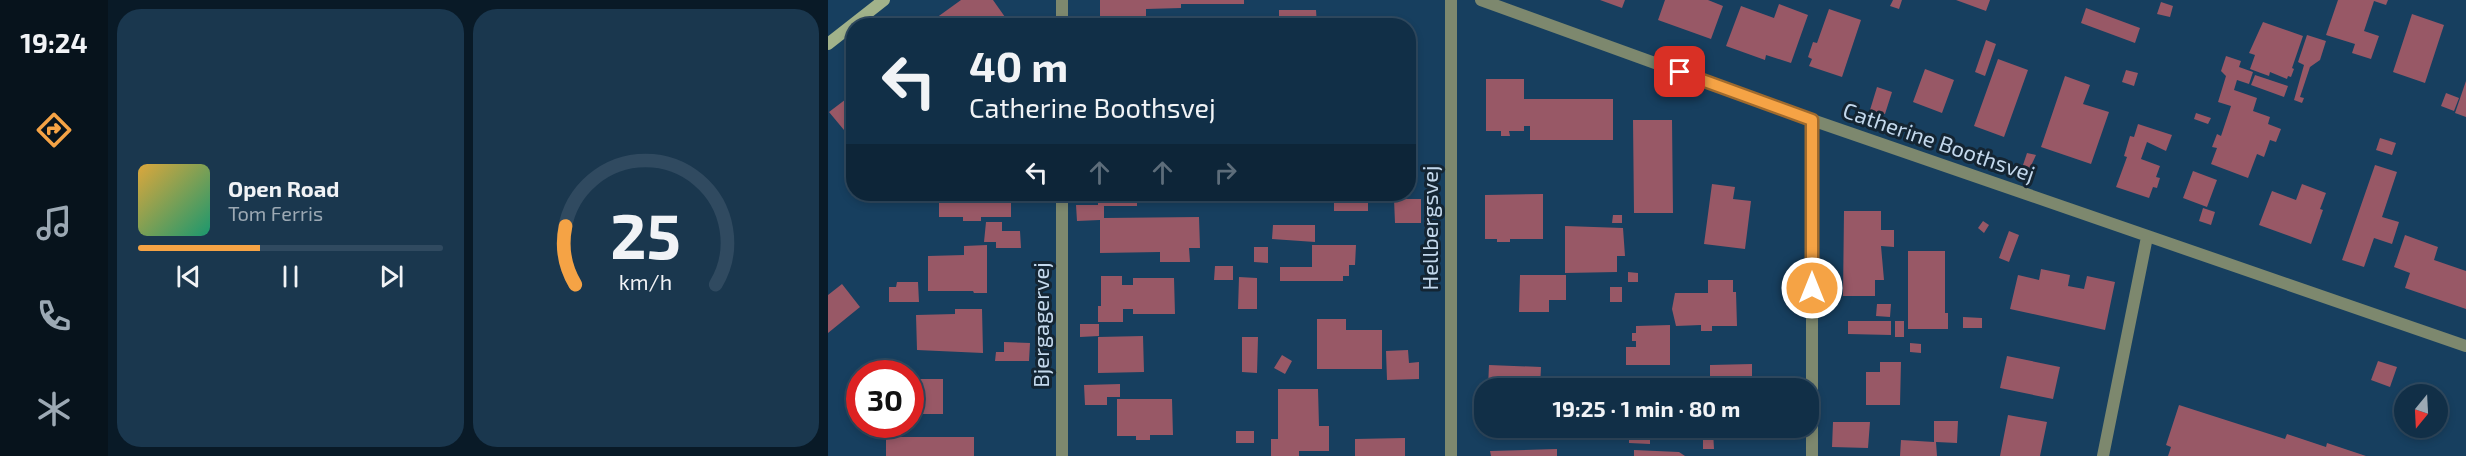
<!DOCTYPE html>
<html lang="en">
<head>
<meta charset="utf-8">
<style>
  body { margin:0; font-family:"Exo 2",sans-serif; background:#1a374e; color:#f1f3f6; height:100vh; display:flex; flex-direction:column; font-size:22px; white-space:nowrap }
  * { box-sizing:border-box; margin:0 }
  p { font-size:20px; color:#9ca9b4 }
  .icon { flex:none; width:33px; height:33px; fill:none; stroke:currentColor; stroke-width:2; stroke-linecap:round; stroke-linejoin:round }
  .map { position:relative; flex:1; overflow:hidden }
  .drawer { display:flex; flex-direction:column; gap:9px; padding:9px; background:#091a27; width:720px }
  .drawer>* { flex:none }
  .guide { position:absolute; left:18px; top:18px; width:570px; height:183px; border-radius:24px; box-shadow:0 3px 9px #0003,0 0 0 2px #304a60; background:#112f47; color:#f1f3f6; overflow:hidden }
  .needle { width:39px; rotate:198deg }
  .fabs { position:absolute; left:1566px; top:384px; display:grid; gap:12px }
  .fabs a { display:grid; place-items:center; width:54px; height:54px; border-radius:50%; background:#112f47; box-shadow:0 3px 9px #0003,0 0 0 2px #304a60; font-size:30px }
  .speed { position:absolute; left:18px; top:360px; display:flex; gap:12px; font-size:30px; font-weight:700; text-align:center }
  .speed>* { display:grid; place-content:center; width:78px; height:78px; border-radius:50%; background:#112f47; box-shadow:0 3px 9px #0003,0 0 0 2px #304a60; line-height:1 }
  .speed .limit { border:9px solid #d22; background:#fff; color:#111 }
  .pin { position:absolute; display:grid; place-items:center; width:51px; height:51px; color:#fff; margin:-26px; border-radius:12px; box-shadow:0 3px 9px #0006 }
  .me { position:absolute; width:66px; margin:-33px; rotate:0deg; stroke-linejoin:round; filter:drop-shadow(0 0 4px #0008) }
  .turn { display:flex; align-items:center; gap:21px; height:126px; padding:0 24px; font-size:27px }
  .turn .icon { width:78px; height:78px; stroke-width:2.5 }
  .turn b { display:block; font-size:42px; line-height:51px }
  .lanes { display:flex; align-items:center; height:57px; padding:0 24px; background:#0003; justify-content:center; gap:30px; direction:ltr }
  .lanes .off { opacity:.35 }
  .drawer .widget { flex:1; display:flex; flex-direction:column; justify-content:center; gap:9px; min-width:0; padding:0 21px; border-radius:24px; background:#1a374e }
  .drawer .dial { align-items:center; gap:0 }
  .dial svg { height:156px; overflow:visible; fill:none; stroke:#304a60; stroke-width:7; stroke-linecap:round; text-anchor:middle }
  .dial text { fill:#f1f3f6; stroke:none }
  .song { display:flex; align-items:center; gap:18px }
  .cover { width:72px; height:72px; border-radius:9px; background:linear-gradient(135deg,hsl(40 70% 55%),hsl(160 70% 35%)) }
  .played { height:6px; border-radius:3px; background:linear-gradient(90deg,#f5a345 40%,#304a60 40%) }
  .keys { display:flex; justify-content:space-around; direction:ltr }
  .drawer .tiles { flex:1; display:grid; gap:9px; grid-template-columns:repeat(2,1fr) }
  .trip { position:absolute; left:646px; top:378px; width:345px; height:60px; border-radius:24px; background:#112f47; box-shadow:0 3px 9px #0003,0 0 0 2px #304a60; font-weight:700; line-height:60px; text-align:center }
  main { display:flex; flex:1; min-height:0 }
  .tabs { display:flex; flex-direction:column; width:108px; justify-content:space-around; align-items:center; background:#07131c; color:#9ca9b4 }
  .tabs .icon { width:42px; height:42px }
  .tabs .active { color:#f5a345 }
  .tabs b { font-size:27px; color:#f1f3f6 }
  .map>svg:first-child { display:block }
  .building { fill:#985866 }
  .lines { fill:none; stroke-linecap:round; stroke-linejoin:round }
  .minor { stroke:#7d886e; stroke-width:12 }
  .secondary { stroke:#a1b28a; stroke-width:12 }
  .route-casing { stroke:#9f6a2d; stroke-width:15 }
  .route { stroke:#f5a345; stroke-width:10 }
  .labels { text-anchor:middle; stroke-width:6; stroke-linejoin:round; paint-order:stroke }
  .street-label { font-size:22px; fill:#c3d8ec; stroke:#142533 }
</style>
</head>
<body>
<main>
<nav class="tabs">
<b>19:24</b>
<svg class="icon active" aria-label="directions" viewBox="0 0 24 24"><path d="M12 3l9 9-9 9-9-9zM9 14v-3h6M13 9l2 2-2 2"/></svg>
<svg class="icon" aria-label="music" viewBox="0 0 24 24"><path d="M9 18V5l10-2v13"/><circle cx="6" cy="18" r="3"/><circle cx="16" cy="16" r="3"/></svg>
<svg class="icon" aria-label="phone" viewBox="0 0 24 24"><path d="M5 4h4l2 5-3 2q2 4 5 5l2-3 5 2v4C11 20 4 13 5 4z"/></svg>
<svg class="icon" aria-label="climate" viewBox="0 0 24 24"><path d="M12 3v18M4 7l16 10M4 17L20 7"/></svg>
</nav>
<section class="drawer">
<div class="tiles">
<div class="widget">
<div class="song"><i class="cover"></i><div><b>Open Road</b><p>Tom Ferris</p></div></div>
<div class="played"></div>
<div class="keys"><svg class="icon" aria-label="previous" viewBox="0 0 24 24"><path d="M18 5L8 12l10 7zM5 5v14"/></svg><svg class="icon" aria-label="pause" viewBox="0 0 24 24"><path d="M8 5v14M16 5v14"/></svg><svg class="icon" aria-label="next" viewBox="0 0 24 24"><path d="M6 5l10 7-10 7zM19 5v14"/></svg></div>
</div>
<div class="widget dial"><svg viewBox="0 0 100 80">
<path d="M14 69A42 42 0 1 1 86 69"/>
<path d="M14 69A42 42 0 0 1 9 39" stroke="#f5a345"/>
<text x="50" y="56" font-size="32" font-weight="700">25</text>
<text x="50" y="72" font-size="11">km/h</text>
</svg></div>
</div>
</section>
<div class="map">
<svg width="1638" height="456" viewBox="0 0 1638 456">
  <rect width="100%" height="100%" fill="#173f5f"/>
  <!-- building -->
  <path class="building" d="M133,0H165L177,17L165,26H97Z
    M272,0H416V4H353V8L318,9V17L272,18Z
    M772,0H797L794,8Z
    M837,0H880L895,6L883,39L830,20Z
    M1065,0H1074L1071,9L1062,6Z
    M1128,0H1162L1158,11Z
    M1510,0H1560L1558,5L1546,1L1536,31L1551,36L1543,59L1524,53L1527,44L1498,35Z
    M1333,2L1345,6L1342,17L1329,14Z
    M951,4L980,15L963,63L938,55L937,60L898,46L913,6L946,18Z
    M1258,8L1312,28L1307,43L1253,23Z
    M1001,9L1033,20L1014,77L981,66L984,59L980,57L985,42L989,43Z
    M451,10H488L489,26H451Z
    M1584,14L1616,25L1597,83L1565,72Z
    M1435,22L1475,36L1464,68L1466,69L1463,77L1460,76L1459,79L1442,72L1441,76L1422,69L1427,55L1421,53Z
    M1479,35L1498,41L1492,60L1482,67L1472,97L1476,98L1474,103L1466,100L1476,65L1470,62Z
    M1158,40L1168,44L1157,76L1147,72Z
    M1398,56L1413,61L1411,67L1425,72L1421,84L1409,80L1406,90L1429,98L1425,111L1442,117L1440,124L1453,129L1448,142L1442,140L1436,157L1429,154L1420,178L1383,164L1389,148L1384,147L1389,134L1393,136L1403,106L1390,102L1398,76L1393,71Z
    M1170,59L1200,70L1176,137L1146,126Z
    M1097,69L1126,80L1114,113L1085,102Z
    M1298,70L1310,73L1306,86L1294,82Z
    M1427,75L1460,86L1456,97L1423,85Z
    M1237,76L1262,85L1255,104L1281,112L1263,164L1213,147Z
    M658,79H696V99H785V140H702V126H696V131H681L682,136H673V131H658Z
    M1638,81V117L1627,113Z
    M1049,87L1064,92L1057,114L1042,110Z
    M26,93V142L1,112Z
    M1618,93L1631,98L1626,111L1613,106Z
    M1368,113L1383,118L1380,124L1366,119Z
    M805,120H844L845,213H806Z
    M1310,124L1344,135L1338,151L1319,142L1313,159L1332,166L1328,177L1332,178L1329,188L1325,187L1321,198L1288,187L1299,157L1296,156L1302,136L1306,137Z
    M1552,138L1568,143L1564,155L1548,150Z
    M1199,153L1208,155L1202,168L1195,165Z
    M1547,165L1569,172L1554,217L1571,222L1564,244L1546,238L1536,267L1514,260Z
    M1365,171L1389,180L1379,207L1355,198Z
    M884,184L907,187L905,199L923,201L917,249L876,244Z
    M1474,184L1498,193L1492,209L1495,210L1483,244L1431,225L1444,191L1468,200Z
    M111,194L183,195V217H153V221H135V217H111Z
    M270,194H309V206H276V218L371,217L372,248H361L362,262H332V252L272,253V220L249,221L248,205H270Z
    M506,194H553V201H540V211H506Z
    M715,194V239H682V242H669V239H657V195Z
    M566,199H593V223H567Z
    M1375,208L1387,212L1383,225L1371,221Z
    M1016,211H1053V230H1066V247L1053,246L1056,280H1047V296H1015Z
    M785,215H794V223H784Z
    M1155,221L1161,225L1156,233L1150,228Z
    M158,222H174V231H192L193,248H168V242H156Z
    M445,225H487V242L444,239Z
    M737,226L795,228L797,256H789V272L737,273Z
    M1181,231L1191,235L1181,262L1171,258Z
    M1577,235L1610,247L1606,260L1638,271V309L1577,288L1582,273L1566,267Z
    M159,245V293H146L145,291H100V256L136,255V246Z
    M484,245H528L527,265H521V276H515V281H452V267H484Z
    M426,247H440V263L426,262Z
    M1080,251H1117V313H1120V329H1080Z
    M387,266H405V280H386Z
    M1213,269L1242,275L1240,286L1256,289L1259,276L1287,282L1277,330L1182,309L1190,275L1211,280Z
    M800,272L810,273V282H800Z
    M692,275H738V300H721V312H691Z
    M273,276H294V285H305V278H346L347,314H305V309H295V322H270V306H273Z
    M411,277L429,278V309H410Z
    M880,280H905V292H908L909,326H884V331H873V325L848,326L844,309L847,293H880Z
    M69,282H90L91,302H61V287H68Z
    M14,284L32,307L0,333V295Z
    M782,287H794V302H782Z
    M1049,304H1063L1062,317L1048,316Z
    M127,309H154L155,353L89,350L88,315L127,314Z
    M1135,317L1154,318V328H1135Z
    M489,319H518V330H554V369H489Z
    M1020,321H1063V335L1020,334Z
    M1067,321H1076V337H1067Z
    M252,324H271V336L252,337Z
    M842,325V365H798V347H808V341H804V333H808V326Z
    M315,336L316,372L270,373V337Z
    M414,337H430L429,373L414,372Z
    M176,342L202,343L201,361H167L168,352H176Z
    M1082,343L1093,344V353L1082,352Z
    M580,350L581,363L591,362V379L559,380L558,351Z
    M454,355L464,361L457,374L446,368Z
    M1179,356L1232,367L1225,399L1172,388Z
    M1550,361L1569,367L1562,387L1543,380Z
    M1052,362H1073L1072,405H1038V372H1052Z
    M924,364V380H933V388H867V383H882V365Z
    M661,365L713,367L712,388H660Z
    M22,379H32V414H22Z
    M82,379H115V414H82Z
    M292,384V397H279V405H257L256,385Z
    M450,389H490L491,426H501V451H471V456H443V439H450Z
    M289,399H344L345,435H322V440H308V436H289Z
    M1351,405L1457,439L1459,434L1498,447L1499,443L1538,456H1340L1343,447L1338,445Z
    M1180,415L1219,422L1212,456H1172Z
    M1106,421H1130L1129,443L1108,442L1109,456H1072L1073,440L1106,442Z
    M1005,422H1042L1040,448L1004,447Z
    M713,428H736V433H713Z
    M801,428H822V444L801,443Z
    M408,431H426V443H408Z
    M875,431H885L886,449H875Z
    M58,437H146V456H58Z
    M577,438V456H527V439Z
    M729,449V456H663L662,451Z
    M806,450L851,452L857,456H806Z"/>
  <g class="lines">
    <!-- minor -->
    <path class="minor" d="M234,0V26
      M623,0V456
      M653,0L984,120L1638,346
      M984,120V456
      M234,194V456
      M1275,456L1319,237"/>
    <!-- secondary -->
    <path class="secondary" d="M0,44L56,0"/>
  </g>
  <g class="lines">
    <defs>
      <path id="route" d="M852,72L984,120V288"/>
    </defs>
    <!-- route casing -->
    <use href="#route" class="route-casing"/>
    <!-- route -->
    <use href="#route" class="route"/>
  </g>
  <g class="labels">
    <!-- street labels -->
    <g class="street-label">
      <text transform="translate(1111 142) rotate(19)" y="8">Catherine Boothsvej</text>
      <text transform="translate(602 228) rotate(-90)" y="8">Hellbergsvej</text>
      <text transform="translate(213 325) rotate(-90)" y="8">Bjergagervej</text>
    </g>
  </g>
</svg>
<div class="fabs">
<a><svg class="needle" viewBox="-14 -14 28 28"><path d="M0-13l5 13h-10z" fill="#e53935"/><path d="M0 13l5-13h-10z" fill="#9ca9b4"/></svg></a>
</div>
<div class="speed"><div class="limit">30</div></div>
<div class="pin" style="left:852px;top:72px;background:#d93025"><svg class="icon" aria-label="arrive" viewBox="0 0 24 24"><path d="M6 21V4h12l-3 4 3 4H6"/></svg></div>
<svg class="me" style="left:984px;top:288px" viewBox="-20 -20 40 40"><circle r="17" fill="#f5a345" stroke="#fff" stroke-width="3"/><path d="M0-11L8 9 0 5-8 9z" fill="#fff"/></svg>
<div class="trip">19:25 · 1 min · 80 m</div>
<div class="guide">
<div class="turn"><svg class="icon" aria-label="left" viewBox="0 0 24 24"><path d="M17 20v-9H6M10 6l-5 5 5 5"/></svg><div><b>40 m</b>Catherine Boothsvej</div></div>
<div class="lanes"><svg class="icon" aria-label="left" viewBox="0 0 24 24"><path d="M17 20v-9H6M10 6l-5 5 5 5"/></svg><svg class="icon off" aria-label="ahead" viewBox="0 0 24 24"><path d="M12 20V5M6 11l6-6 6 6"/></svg><svg class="icon off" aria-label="ahead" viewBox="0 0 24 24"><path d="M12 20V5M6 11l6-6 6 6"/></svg><svg class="icon off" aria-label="right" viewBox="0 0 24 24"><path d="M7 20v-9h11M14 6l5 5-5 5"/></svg></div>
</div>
</div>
</main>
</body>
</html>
